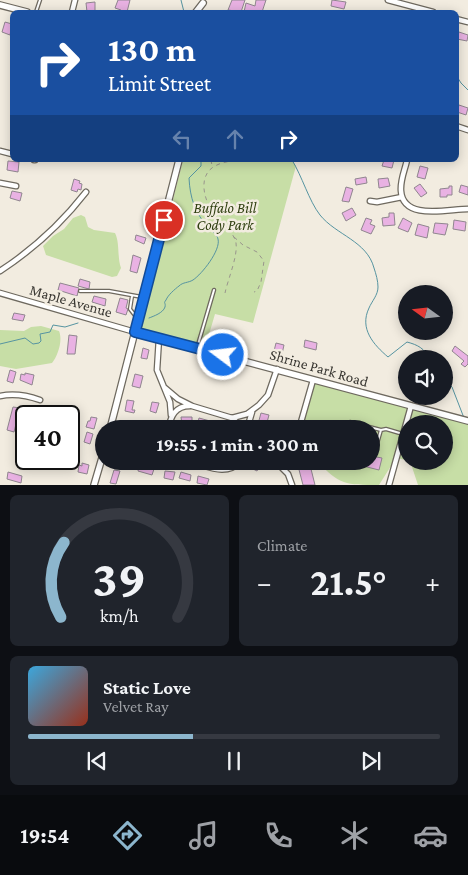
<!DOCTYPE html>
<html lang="en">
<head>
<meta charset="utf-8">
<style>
  body { margin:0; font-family:"Crimson Pro",serif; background:#20242c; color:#f1f3f6; height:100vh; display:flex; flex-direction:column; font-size:19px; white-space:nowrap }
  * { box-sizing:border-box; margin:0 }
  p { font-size:16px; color:#9ea1a6 }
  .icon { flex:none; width:28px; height:28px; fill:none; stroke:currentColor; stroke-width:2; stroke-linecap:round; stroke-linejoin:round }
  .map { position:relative; height:485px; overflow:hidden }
  .panel { display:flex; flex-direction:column; gap:10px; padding:10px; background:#0d0f14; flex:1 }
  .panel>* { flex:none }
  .guide { position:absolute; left:10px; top:10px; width:449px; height:152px; border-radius:8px; box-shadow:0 2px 12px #0003; background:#1a4fa0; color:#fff; overflow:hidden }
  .needle { width:32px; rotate:285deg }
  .controls { position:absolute; left:398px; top:285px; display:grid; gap:10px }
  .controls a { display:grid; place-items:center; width:55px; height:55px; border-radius:50%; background:#171b24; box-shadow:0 2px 12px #0003; font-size:25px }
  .speed { position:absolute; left:15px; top:405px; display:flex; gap:10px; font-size:25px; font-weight:700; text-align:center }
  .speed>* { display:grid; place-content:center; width:65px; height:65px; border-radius:50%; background:#171b24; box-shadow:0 2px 12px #0003; line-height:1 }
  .speed .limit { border:2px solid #111; border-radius:8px; background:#fff; color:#111 }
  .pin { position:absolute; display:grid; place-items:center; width:42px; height:42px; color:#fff; margin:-21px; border:2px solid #fff; border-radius:50%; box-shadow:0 1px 5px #0007 }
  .me { position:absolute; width:55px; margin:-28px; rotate:285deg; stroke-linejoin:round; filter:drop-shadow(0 0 4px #0008) }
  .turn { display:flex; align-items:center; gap:18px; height:105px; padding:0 15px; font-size:22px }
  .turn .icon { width:65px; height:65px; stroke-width:2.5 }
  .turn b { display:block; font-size:35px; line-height:42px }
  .lanes { display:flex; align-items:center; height:48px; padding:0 15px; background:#0003; justify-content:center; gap:25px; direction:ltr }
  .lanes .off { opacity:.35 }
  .big { font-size:38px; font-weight:700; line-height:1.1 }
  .panel .tile { flex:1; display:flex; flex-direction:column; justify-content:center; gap:8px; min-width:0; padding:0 18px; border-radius:8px; background:#20242c }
  .panel .dial { align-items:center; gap:0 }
  .dial svg { height:130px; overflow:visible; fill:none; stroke:#363941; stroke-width:7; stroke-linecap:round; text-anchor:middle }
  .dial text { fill:#f1f3f6; stroke:none }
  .song { display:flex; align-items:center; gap:15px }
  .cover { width:60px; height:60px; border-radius:8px; background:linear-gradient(135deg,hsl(200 70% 55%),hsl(10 70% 35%)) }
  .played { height:5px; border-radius:2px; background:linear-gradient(90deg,#8cb6cd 40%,#363941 40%) }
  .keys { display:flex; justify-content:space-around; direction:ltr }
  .heat { display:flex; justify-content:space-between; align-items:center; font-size:28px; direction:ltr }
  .panel .tiles { flex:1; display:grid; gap:10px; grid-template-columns:1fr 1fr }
  .tile:last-child { grid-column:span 2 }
  .trip { position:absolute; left:95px; top:420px; width:285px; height:50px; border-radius:25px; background:#171b24; box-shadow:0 2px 12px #0003; font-weight:700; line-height:50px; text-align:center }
  .dock { display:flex; height:80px; justify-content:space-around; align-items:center; background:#090b0e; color:#9ea1a6 }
  .dock .icon { width:35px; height:35px }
  .dock .active { color:#8cb6cd }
  .dock b { font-size:22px; color:#f1f3f6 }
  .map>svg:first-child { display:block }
  .green { fill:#c7dea6 }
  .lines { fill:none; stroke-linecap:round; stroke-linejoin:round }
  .stream { stroke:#5694a1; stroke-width:1 }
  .building { fill:#e9b2e3; stroke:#90868f }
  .service-casing { stroke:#6e695f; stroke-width:4.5 }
  .minor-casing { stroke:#6e695f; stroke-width:7 }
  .tertiary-casing { stroke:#6e695f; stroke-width:8 }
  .path { stroke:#99958c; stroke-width:1; stroke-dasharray:4 4; stroke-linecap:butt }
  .service { stroke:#fff; stroke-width:2 }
  .minor { stroke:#fff; stroke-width:4.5 }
  .tertiary { stroke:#fff; stroke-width:5.5 }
  .route-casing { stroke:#114b97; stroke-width:12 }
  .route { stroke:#1a73e8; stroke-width:9 }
  .labels { text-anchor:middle; stroke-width:5; stroke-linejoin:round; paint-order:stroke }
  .park-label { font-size:15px; font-style:italic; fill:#304011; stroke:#f2ece0 }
  .street-label { font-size:15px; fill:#383631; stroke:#f2ece0 }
</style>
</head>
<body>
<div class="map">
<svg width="468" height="485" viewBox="0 0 468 485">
  <rect width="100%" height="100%" fill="#f2ece0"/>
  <!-- green -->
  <path class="green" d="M183,160H292L296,166L253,323L215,314L205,348L143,330L141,327Z
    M81,215L85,217L88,227L94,230L115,233C120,243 117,257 121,268L117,276L112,277L46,255L43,246L53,236L64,229L73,218Z
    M41,326L59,331C63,340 58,356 52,363L16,369L0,366V330L24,331L31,327Z
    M313,380L468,421V485H418L410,461H444V424H406V460L396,458L379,485C345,485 340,485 317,461H371V429H299Z"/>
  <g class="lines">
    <!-- stream -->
    <path class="stream" d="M181,0L184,12
      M456,75L461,83L468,90
      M292,160C302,176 309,201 320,215C336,235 367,241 374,268C376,274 378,281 378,287C378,295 372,301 369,308C359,329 374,345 388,357L407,342C418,345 424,348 430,359
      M149,318C154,316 163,313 165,307C166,302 163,304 166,300C168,295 175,289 179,286C183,282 188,283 193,280C202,274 221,250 218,239C217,234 211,231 208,227C195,213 190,198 189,178L201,166V160
      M0,344L25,338L33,344L39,343L41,341L40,334L50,332L53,325L65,327L78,323
      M444,379L452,387L464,418"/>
  </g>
  <!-- building -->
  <path class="building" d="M118,0H130L127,12H121V10L115,8Z
    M232,0H245L241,12L228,10Z
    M256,0H266L262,12H244L246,3L255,6Z
    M332,0L346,2L344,9L331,6Z
    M95,2V12H87L86,3Z
    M5,22L12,24L10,35L2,32Z
    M459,32L468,35L467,41L457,39Z
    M459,105L468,108L466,115L457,112Z
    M384,160H394L392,168L382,166Z
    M8,161L19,162L18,172L7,170Z
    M420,166L428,168L425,179L417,177Z
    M366,177L367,183L356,185L355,179Z
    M388,178L390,186L379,188L378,179Z
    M74,179L80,181L79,183L82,184L81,190L78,189L77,192L71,190Z
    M420,184L427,193L421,197L414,188Z
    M461,185L468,187V195L459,192Z
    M449,186H452V195H447V197H440V189L449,188Z
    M346,187L353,189L349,202L342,201Z
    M12,191L22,193L20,201L10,198Z
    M352,208L356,215L346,221L342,213Z
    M389,213H394L395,225L383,226L382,218L389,217Z
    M366,218L372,220L370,224L375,226L371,234L361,230Z
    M403,218L412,223L408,232L398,228Z
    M454,220L466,222L465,231L453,229Z
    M435,223L448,224L445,235L433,233Z
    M418,224L429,227L427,238L415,235Z
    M136,235L146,238L144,244L135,240Z
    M133,255L141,258L137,273L130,271Z
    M80,279L90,282L89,289L78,286Z
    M60,283L79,288L77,296L58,290Z
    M94,296L106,299L105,306L92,302Z
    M120,298L128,300L126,308L128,309L126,315L116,312Z
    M14,313L25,315L23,321L12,319Z
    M221,330L233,333L231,340L220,337Z
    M69,335L77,336L75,354H67Z
    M305,340L317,343L316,350L304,347Z
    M276,343L284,345L282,354L274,351Z
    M455,346L468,356V364L465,367L461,364L464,361L452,351Z
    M143,348L149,350L147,359L141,358Z
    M206,364L214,366L212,373L204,371Z
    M218,366L228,369L226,376L216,373Z
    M10,370L16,372L13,383L7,381Z
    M25,373L34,375L32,385L20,380L21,374L25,375Z
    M135,374L143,376L140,388L132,386Z
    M127,400L134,401L132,410H135L134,413L125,411Z
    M152,402L159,403L156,413L150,411Z
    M13,407L20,408L14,432L7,430Z
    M261,413L269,415L266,426L258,424Z
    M91,417L97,418L94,429L86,427L88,421H90Z
    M181,417H192V424L182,425Z
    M199,418L210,421L208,428L197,426Z
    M87,432L93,434L90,444L84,442Z
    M371,456L382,458L379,470L347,462L371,461Z
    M254,461H262L257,471L251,468Z
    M309,461L315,485H303L297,462Z
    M82,463L89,465L87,474L78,472L79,465L82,466Z
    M139,465L154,469L152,475L138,471Z
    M114,470L120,471L116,484L110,483Z
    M165,471L175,472L173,480L164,478Z
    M8,472L22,476L21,483L7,479Z
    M181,472L191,475L190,481L179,478Z
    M198,476L209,479L207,485L197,483Z"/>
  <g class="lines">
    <defs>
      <path id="service" d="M36,12L40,0
        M80,291H109L142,297
        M132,296L130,309L137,318
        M197,348L214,290
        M349,429L350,422L381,430L386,429L403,434
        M371,443L377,444L381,430"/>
      <path id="minor" d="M388,0L433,12
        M72,12L75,0
        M456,19L468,22
        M456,126L468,130
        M0,151L12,154
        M34,160H35
        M407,160C405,170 400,180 401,191C403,221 448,209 468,209
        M0,183L16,186
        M370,201L377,202L402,197
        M0,271C34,249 61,224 86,192
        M0,293L135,332
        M159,338L157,370L170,402L171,415
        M165,388L178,399L192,406L232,418L247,414L259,405L268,395L277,369
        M0,396C14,393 26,395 40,400
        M232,418L244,429
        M168,429C171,416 175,406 190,406
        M247,429L252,412
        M299,429L313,380
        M187,461C207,465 224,478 242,461
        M283,461L280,466L288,474L292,485
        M389,485L411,406"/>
      <path id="tertiary" d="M0,5L27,12
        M196,12L203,3
        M135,332L468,421
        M110,429L179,160
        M94,485L104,451"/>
    </defs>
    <!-- service casing -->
    <use href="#service" class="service-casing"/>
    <!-- minor casing -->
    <use href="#minor" class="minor-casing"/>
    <!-- tertiary casing -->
    <use href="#tertiary" class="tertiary-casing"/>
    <!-- path -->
    <path class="path" d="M211,160L212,166
      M234,237L243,245L257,252L264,261L261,282L257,291L254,292
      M225,293C228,279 238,256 236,243C234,232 222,224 215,215C204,202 196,174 217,165C225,161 234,161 243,160"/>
    <!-- service -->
    <use href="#service" class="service"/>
    <!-- minor -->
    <use href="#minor" class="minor"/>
    <!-- tertiary -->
    <use href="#tertiary" class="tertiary"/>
  </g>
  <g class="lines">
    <defs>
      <path id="route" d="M164,220L135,332L223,355"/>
    </defs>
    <!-- route casing -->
    <use href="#route" class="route-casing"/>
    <!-- route -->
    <use href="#route" class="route"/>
  </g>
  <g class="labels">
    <!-- park labels -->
    <g class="park-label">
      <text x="225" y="213">Buffalo Bill<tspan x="225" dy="17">Cody Park</tspan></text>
    </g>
    <!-- street labels -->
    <g class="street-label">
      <text transform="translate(71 301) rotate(16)" y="5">Maple Avenue</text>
      <text transform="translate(319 368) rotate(16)" y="5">Shrine Park Road</text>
    </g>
  </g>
</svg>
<div class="controls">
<a><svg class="needle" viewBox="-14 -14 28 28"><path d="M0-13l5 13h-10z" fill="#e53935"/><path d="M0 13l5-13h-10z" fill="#9ea1a6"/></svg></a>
<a><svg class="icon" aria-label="sound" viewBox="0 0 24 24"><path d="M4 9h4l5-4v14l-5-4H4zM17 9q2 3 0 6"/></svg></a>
<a><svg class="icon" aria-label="search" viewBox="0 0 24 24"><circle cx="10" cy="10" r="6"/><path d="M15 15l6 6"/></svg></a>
</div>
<div class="speed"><div class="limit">40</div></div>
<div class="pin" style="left:164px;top:220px;background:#d93025"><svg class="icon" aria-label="arrive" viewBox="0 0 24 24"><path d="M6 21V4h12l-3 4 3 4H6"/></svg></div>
<svg class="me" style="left:223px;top:355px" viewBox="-20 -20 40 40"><circle r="17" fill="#1a73e8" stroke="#fff" stroke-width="3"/><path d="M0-11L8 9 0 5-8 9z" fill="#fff"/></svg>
<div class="trip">19:55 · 1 min · 300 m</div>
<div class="guide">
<div class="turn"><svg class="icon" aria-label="right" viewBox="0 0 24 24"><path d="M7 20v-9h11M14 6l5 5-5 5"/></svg><div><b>130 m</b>Limit Street</div></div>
<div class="lanes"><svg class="icon off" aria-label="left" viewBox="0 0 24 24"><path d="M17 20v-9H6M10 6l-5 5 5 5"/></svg><svg class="icon off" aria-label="ahead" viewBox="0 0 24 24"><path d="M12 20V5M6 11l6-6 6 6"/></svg><svg class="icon" aria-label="right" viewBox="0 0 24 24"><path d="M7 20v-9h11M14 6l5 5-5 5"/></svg></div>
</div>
</div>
<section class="panel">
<div class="tiles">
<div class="tile dial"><svg viewBox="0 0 100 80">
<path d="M14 69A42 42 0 1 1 86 69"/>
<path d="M14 69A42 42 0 0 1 16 23" stroke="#8cb6cd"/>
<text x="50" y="56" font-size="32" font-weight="700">39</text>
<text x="50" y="72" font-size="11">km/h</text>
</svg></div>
<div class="tile"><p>Climate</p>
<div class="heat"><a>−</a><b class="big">21.5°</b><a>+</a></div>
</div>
<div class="tile">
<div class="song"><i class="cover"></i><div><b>Static Love</b><p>Velvet Ray</p></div></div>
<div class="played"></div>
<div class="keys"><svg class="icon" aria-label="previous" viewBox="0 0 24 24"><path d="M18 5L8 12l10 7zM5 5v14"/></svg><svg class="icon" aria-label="pause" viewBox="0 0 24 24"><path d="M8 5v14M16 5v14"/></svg><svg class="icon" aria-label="next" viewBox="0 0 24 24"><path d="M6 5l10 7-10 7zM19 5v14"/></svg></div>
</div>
</div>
</section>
<nav class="dock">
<b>19:54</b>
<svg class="icon active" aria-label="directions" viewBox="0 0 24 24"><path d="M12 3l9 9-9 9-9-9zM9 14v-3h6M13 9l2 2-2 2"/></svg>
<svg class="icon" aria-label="music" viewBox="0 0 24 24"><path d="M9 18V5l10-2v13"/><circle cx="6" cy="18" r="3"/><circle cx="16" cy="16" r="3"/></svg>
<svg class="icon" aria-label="phone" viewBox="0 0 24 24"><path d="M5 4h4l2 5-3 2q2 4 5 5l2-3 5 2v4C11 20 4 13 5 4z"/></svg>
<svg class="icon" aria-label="climate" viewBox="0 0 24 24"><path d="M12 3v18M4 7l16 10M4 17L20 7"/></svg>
<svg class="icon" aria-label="car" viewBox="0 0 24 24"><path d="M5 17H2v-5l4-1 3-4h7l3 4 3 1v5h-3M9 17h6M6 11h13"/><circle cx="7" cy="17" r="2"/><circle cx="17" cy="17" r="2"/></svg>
</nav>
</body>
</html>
